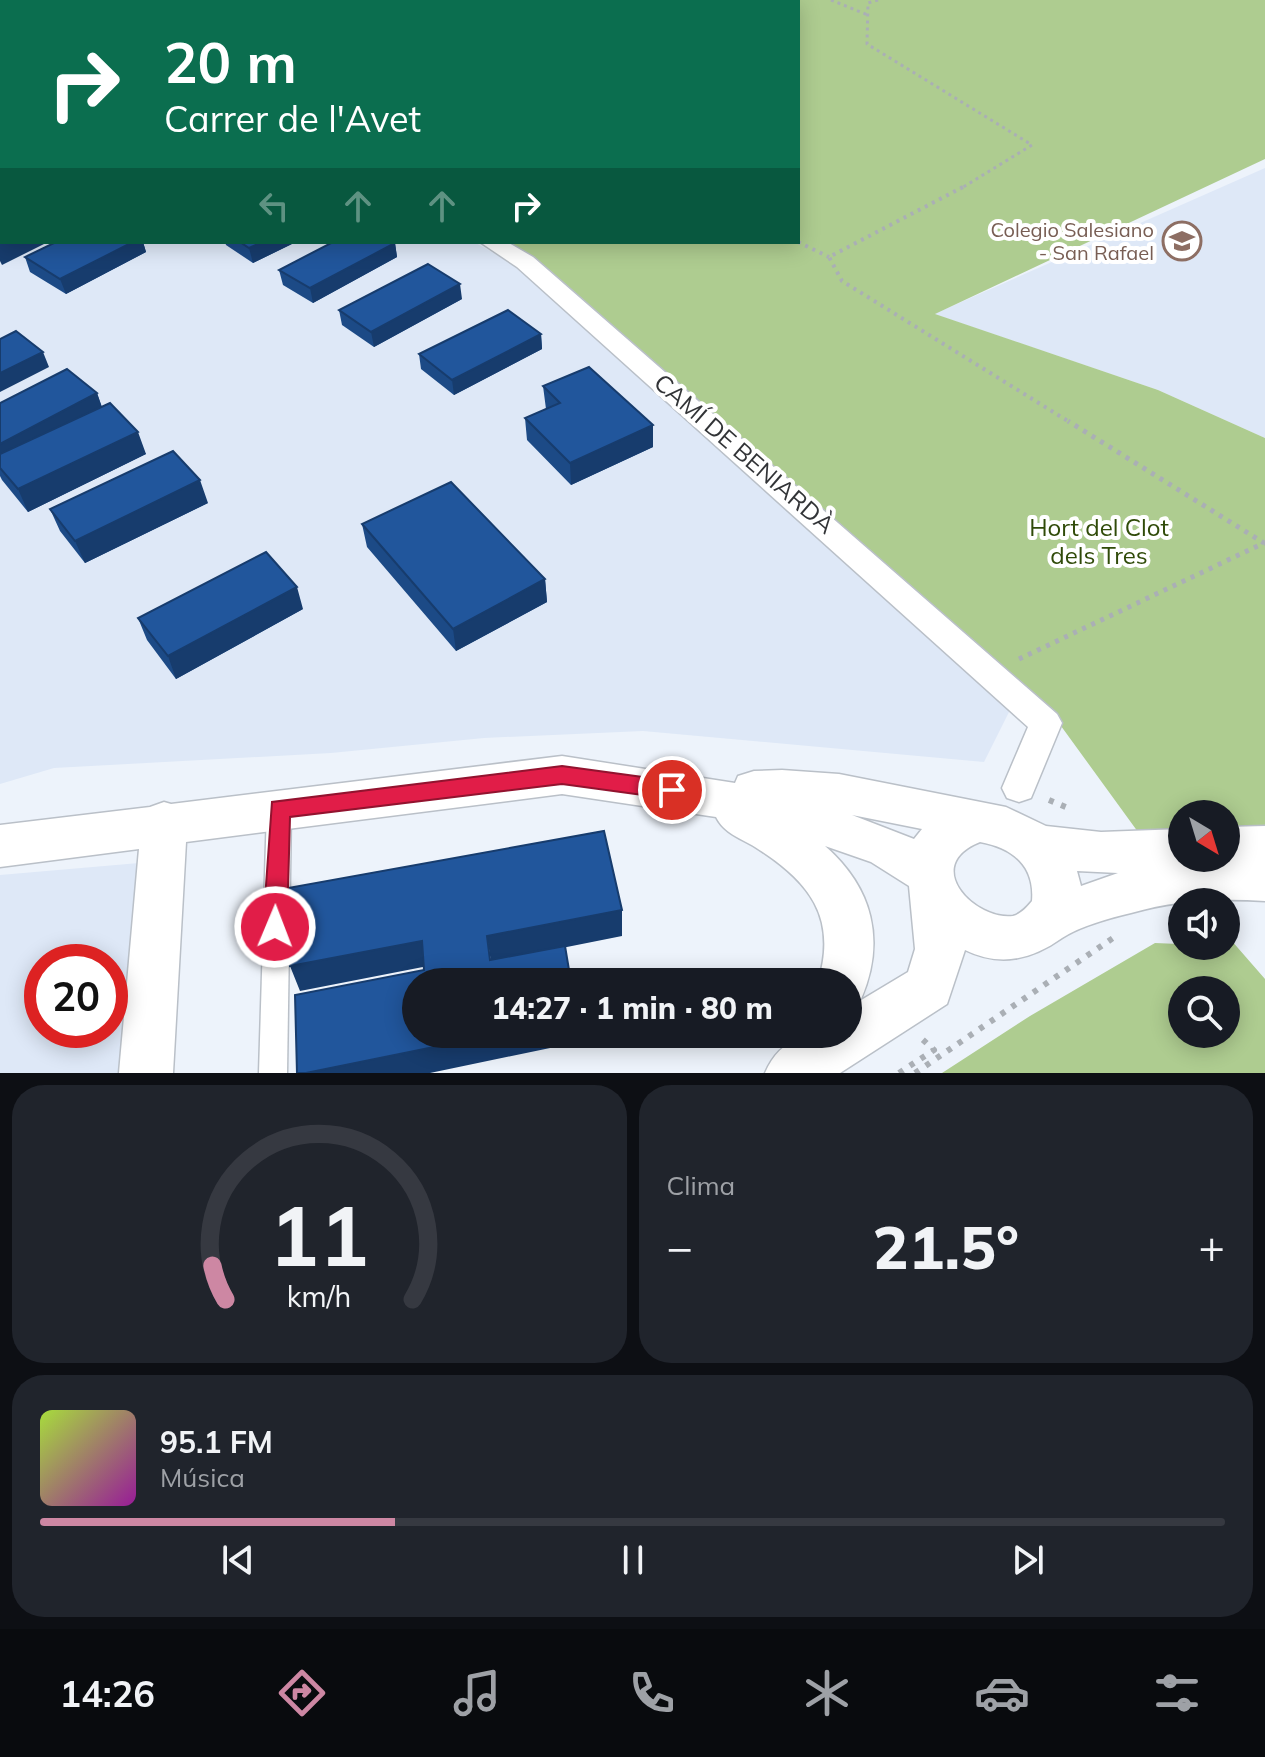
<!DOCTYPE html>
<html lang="es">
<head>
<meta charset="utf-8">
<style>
  body { margin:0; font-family:Mulish,sans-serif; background:#20242c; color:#f1f3f6; height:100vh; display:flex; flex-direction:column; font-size:30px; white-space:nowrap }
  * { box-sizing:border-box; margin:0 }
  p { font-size:26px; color:#9ea1a6 }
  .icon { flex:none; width:44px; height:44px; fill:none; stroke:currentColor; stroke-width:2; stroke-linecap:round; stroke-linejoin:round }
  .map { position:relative; height:1073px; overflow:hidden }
  .side { display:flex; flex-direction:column; gap:12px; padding:12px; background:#0d0f14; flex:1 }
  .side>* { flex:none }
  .hud { position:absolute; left:0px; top:0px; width:800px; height:244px; box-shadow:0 4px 20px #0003; background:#0b6e4f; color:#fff; overflow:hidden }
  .needle { width:52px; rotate:142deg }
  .buttons { position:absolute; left:1168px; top:800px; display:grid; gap:16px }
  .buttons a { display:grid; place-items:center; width:72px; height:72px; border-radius:50%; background:#171b24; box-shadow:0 4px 20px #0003; font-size:40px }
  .speed { position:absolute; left:24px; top:944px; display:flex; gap:16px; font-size:40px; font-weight:700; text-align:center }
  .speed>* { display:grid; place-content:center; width:104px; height:104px; border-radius:50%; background:#171b24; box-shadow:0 4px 20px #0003; line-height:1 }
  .speed .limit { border:12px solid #d22; background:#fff; color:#111 }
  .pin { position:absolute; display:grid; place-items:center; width:68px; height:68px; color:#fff; margin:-34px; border:4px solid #fff; border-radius:50%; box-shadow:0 2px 8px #0007 }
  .me { position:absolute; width:88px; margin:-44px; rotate:1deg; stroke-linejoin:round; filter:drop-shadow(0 0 6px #0008) }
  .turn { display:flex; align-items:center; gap:28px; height:168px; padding:0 32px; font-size:36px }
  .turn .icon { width:104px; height:104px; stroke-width:2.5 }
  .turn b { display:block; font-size:56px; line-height:68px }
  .lanes { display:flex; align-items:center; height:76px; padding:0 32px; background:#0003; justify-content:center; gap:40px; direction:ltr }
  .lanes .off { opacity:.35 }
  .big { font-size:60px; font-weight:800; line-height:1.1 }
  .side .widget { flex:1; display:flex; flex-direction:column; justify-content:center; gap:12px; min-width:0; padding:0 28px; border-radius:32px; background:#20242c }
  .side .dial { align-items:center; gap:0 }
  .dial svg { height:208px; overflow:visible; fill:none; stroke:#363941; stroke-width:7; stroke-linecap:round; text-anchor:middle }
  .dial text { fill:#f1f3f6; stroke:none }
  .song { display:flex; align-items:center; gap:24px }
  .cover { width:96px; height:96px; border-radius:12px; background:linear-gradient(135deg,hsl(80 70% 55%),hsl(300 70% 35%)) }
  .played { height:8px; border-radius:4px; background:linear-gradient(90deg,#cd87a3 30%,#363941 30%) }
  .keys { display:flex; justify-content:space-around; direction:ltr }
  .heat { display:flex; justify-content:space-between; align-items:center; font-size:44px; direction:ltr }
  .side .tiles { flex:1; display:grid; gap:12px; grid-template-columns:1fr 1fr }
  .widget:last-child { grid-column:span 2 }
  .trip { position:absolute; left:402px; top:968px; width:460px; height:80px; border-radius:40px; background:#171b24; box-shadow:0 4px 20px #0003; font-weight:800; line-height:80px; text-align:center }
  .menu { display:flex; height:128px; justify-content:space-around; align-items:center; background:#090b0e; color:#9ea1a6 }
  .menu .icon { width:56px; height:56px }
  .menu .on { color:#cd87a3 }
  .menu b { font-size:36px; color:#f1f3f6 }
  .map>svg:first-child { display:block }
  .built { fill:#dee8f7; fill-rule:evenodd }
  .green { fill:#aecc90; fill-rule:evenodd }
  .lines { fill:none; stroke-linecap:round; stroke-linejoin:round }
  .service-casing { stroke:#bac0c8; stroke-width:3 }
  .pedestrian-casing { stroke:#bac0c8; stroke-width:3 }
  .minor-casing { stroke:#bac0c8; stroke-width:3 }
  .path-far3 { stroke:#aaafb5; stroke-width:3; stroke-dasharray:3 4; stroke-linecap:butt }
  .path-far2 { stroke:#aaafb5; stroke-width:4; stroke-dasharray:3 5; stroke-linecap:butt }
  .path-far1 { stroke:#aaafb5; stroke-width:5; stroke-dasharray:4 6; stroke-linecap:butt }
  .path { stroke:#aaafb5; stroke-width:6; stroke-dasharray:5 8; stroke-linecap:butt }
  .service { fill:#fff; fill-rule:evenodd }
  .pedestrian { fill:#fff; fill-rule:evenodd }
  .minor { fill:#fff; fill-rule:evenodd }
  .wall { fill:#1c4a86 }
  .shaded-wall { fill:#173c6d }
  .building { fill:#21569c; stroke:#173c6d; stroke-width:2 }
  .route { fill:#e11d48; stroke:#92132f; stroke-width:2 }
  .labels { text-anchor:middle; stroke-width:8; stroke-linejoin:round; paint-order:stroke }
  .far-education-label { font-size:20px; fill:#785e54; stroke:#fff; text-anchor:end }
  .street-label { font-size:24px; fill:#323437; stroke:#fff }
  .park-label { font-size:24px; fill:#304b09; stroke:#fff }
</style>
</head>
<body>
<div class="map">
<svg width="1265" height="1073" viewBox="0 0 1265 1073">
  <rect width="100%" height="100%" fill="#edf3fb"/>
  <!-- built -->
  <path class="built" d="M0,55L2,242H474L517,266L1015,700L984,762L643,731L484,738L331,753L54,768L0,784Z
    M1265,168V438L1158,390L934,314Z
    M139,863L123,1073H0V875ZM42,962H110V1030H42Z"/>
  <!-- green -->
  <path class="green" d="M186,0H1265V159L935,314L1158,390L1265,438V832H1226V814H1182V832H1138L1061,726L535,258L505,242H798V2H180Z
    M1226,940H1231L1265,979V1073H942L1030,1016L1155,943L1226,946ZM1182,990H1226V1034H1182Z"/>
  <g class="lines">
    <defs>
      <path id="service" d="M279,799L288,802L291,809L287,1073H259L267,809L270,802Z"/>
      <path id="pedestrian" d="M11,0H32L33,2H12Z
        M480,242H507L533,257L1057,714L1062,723L1031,798L1019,802L1007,798L1002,788L1028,727L517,267Z"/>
      <path id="minor" d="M0,37H2V51H0Z
        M562,756L735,783L738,776L754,771L782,770L839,774L1006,807L1046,826L1101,832L1182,829V858H1226V827L1265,826V901C1219,898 1176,900 1131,913C1110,918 1080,926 1062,938C1031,960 1000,967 965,950L947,1004L840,1073H765C782,1034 810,1034 848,1034V1008L908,972L915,949L909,886L871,862L825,846C873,888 886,941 861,999L848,1004V982H818C838,917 809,881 755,847C740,838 724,833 716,817L562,794L186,842L173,1073H119L139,849L0,867V825L150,807L164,802L171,804ZM852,815L922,829L914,839ZM980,842C1013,848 1035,866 1032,901C1027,907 1021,914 1013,916C976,921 920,866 980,842ZM1077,871L1118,873L1081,886Z"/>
    </defs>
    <!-- service casing -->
    <use href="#service" class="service-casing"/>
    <!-- pedestrian casing -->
    <use href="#pedestrian" class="pedestrian-casing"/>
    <!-- minor casing -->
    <use href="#minor" class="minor-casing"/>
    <!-- path-far3 -->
    <path class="path-far3" d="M831,0L868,15
      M878,0L868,3L867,44L1032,145L960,189
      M674,2L680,0"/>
    <!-- path-far2 -->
    <path class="path-far2" d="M963,187L829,257L842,281L1071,423
      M798,242L829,257"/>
    <!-- path-far1 -->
    <path class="path-far1" d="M1019,659L1264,543L1068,421"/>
    <!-- path -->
    <path class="path" d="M1049,800L1073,810
      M899,1073L934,1050L922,1039
      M915,1073L1113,938"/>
    <!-- service -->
    <use href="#service" class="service"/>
    <!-- pedestrian -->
    <use href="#pedestrian" class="pedestrian"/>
    <!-- minor -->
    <use href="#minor" class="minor"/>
  </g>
  <!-- wall -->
  <path class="wall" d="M56,242H143L146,252L66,294L30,272L25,257Z
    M225,242H296L253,263L226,245Z
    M395,243L397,257L313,303L283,285L279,270Z
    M462,299L374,347L342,325L339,310Z
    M541,334L542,349L454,395L421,369L419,354Z
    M543,386L653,425V447L571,485L527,440L525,418L546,409Z
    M97,393L102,407L146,454L28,512L2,480L0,476V403Z
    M208,503L85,563L60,531L50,509Z
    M362,524L545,579L547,602L456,651L367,547Z
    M303,609L176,679L147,640L138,618Z"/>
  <!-- shaded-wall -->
  <path class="shaded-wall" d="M2,240V242H48L2,265L0,261V241Z
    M133,242H143L146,252L66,294L60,279Z
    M262,242H296L253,263L249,248Z
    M395,243L397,257L313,303L310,288Z
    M460,284L462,299L374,347L371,332Z
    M541,334L542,349L454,395L452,380Z
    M43,352L49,367L0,392V373Z
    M97,393L102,408L0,463V444Z
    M653,425V447L571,485L570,463Z
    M138,432L146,454L28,512L18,489Z
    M200,480L208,503L85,563L75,541Z
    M545,579L547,602L456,651L453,629Z
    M297,587L303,609L176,679L168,656Z
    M622,910V936L491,962L487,936Z
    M422,941L428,966L300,991L290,966Z
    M498,1034H579V1042L430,1073H306Z"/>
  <!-- building -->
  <path class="building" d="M2,191V240L0,241V192Z
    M56,242H133L60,279L25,257Z
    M240,242H262L249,248Z
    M333,242H394L395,243L310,288L279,270Z
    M428,264L460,284L371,332L339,310Z
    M508,310L541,334L452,380L419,354Z
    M16,331L43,352L0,373V339Z
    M589,367L653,425L570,463L525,418L560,403L543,386Z
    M67,369L97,393L0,444V403Z
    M110,403L138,432L18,489L0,468V454Z
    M173,451L200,480L75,541L50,509Z
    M451,482L545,579L453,629L362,524Z
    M266,552L297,587L168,656L138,618Z
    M604,831L622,910L487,936L490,960L565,946L571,982H416V1034H498L306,1073H297L295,995L424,970L422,941L290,966L288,888Z"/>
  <!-- route -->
  <path class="route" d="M562,766L672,781L680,784L683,790L680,797L672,799L562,784L290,817L287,927L283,935L275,938L266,935L263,927L272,802Z"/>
  <!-- icons -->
  <defs>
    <symbol id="school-ring" viewBox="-11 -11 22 22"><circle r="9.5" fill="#fff" stroke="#8d6e63" stroke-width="1.5"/><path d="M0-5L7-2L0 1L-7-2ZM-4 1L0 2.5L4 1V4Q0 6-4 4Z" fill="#8d6e63"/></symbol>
  </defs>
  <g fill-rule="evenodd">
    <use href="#school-ring" x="1160" y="219" width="44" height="44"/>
  </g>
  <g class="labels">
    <!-- far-education labels -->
    <g class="far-education-label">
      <text x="1154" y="237">Colegio Salesiano<tspan x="1154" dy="23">- San Rafael</tspan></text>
    </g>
    <!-- street labels -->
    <g class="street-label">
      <text transform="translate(744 454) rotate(41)" y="8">CAMÍ DE BENIARDÀ</text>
    </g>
    <!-- park labels -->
    <g class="park-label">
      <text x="1099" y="536">Hort del Clot<tspan x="1099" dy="28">dels Tres</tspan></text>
    </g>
  </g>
</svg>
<div class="buttons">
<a><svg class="needle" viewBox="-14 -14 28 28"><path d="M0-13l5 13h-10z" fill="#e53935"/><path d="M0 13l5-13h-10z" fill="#9ea1a6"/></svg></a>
<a><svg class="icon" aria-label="sound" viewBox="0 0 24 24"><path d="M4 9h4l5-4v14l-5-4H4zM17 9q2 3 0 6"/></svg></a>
<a><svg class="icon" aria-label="search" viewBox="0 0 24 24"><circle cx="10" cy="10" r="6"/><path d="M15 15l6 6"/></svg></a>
</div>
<div class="speed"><div class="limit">20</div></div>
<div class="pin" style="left:672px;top:790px;background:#d93025"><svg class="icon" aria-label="arrive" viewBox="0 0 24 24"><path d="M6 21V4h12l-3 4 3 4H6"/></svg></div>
<svg class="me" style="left:275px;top:927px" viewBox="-20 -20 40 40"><circle r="17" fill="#e11d48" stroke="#fff" stroke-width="3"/><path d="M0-11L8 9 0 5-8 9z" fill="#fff"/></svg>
<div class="trip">14:27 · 1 min · 80 m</div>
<div class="hud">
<div class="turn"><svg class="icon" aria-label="right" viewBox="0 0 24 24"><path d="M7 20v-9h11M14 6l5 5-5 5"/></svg><div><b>20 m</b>Carrer de l'Avet</div></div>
<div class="lanes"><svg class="icon off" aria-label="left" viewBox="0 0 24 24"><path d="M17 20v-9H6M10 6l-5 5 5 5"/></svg><svg class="icon off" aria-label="ahead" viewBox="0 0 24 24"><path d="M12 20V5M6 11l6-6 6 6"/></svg><svg class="icon off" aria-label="ahead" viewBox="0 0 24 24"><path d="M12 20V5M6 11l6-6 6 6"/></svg><svg class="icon" aria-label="right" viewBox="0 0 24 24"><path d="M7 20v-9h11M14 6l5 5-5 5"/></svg></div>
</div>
</div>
<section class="side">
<div class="tiles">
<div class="widget dial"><svg viewBox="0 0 100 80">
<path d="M14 69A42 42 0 1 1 86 69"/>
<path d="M14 69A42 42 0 0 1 9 56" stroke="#cd87a3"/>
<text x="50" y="56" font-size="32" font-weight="700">11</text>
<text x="50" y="72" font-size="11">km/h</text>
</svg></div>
<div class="widget"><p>Clima</p>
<div class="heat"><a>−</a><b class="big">21.5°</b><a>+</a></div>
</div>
<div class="widget">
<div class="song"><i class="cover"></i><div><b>95.1 FM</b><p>Música</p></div></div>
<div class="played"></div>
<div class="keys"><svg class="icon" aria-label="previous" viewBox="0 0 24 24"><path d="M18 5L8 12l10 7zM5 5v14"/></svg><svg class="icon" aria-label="pause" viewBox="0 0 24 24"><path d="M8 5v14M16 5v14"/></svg><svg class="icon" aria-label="next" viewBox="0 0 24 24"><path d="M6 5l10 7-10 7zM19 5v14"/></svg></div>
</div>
</div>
</section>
<nav class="menu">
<b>14:26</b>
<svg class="icon on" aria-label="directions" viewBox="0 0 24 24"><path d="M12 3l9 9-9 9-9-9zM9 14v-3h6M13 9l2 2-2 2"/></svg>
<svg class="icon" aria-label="music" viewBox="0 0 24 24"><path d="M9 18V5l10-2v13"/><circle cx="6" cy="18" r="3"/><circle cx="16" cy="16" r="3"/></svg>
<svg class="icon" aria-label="phone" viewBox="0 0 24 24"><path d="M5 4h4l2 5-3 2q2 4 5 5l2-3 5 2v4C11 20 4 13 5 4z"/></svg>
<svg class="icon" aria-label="climate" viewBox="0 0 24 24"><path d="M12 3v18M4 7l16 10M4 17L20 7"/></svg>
<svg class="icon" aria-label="car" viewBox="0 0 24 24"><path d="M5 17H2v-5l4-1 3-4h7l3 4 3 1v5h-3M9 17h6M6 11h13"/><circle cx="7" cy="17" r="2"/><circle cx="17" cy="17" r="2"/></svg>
<svg class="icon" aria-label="filters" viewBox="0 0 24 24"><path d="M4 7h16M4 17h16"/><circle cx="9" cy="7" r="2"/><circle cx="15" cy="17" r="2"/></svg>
</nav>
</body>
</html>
